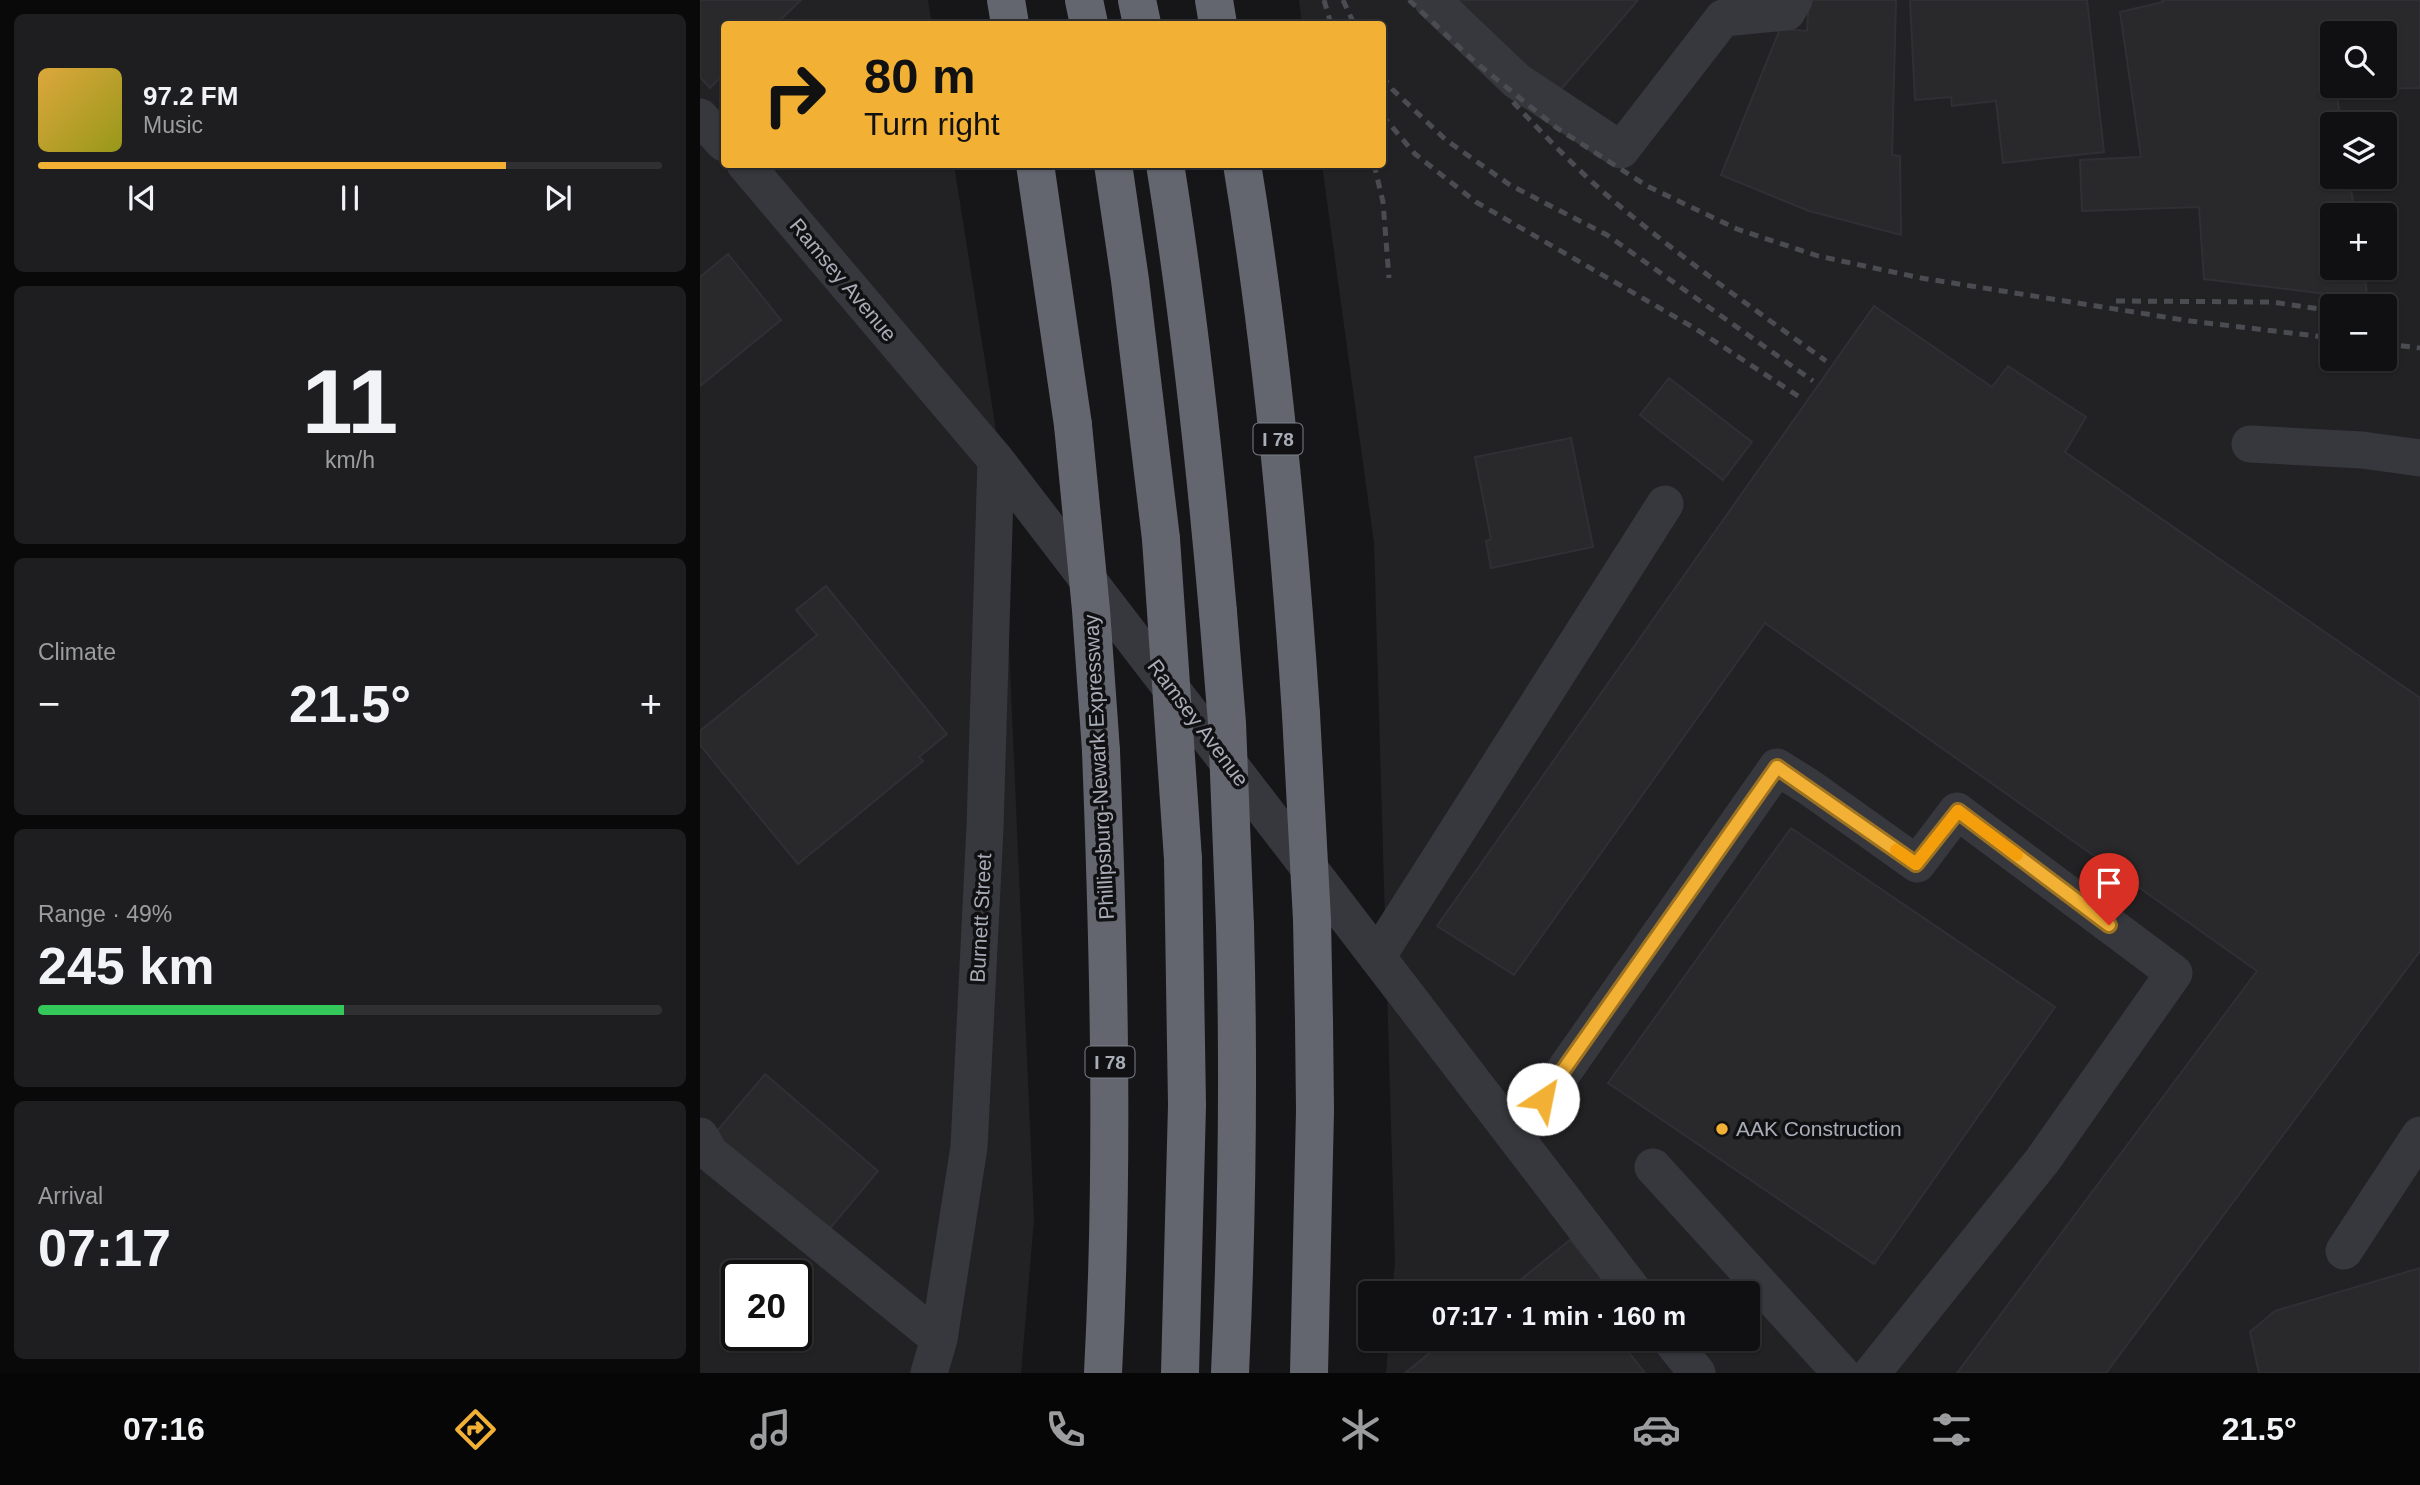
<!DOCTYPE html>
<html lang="en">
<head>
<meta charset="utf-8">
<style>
  body { margin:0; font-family:Arial,sans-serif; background:#1e1e20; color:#f1f3f6; height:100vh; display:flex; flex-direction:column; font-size:26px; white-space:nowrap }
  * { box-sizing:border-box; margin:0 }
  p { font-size:23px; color:#9c9d9f }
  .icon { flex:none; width:38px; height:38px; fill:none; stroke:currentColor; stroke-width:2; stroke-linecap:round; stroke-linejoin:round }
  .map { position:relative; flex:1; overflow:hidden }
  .panel { display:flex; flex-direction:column; gap:14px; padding:14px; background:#09090a; width:700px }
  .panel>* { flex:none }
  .guide { position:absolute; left:21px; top:21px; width:665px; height:147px; border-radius:7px; box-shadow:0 2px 5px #0004,0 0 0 2px #303032; background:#f2b134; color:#111; overflow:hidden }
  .buttons { position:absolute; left:1620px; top:21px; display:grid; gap:14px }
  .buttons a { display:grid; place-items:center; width:77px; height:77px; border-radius:7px; background:#101012; box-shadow:0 2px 5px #0004,0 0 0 2px #303032; font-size:35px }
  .speed { position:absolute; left:21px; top:1260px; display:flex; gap:14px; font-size:35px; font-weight:700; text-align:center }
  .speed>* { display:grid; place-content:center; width:91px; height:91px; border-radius:50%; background:#101012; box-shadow:0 2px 5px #0004,0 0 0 2px #303032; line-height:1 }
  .speed .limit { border:4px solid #111; border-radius:10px; background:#fff; color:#111 }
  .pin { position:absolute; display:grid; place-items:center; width:60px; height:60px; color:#fff; margin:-72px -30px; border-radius:50% 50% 50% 0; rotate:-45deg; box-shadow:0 0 7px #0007 }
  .pin .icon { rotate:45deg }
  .me { position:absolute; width:77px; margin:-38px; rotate:34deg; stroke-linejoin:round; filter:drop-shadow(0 0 5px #0008) }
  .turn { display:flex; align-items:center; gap:24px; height:147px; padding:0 28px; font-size:32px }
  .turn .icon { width:91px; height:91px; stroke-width:2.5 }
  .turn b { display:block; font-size:49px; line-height:60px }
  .big { font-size:52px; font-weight:600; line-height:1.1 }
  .panel .widget { flex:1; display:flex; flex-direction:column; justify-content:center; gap:10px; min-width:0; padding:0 24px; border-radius:10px; background:#1e1e20 }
  .panel .dial { align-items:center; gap:0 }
  .dial b { font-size:91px; line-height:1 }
  .song { display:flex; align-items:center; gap:21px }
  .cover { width:84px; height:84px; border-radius:10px; background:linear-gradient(135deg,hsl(40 70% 55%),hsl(60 70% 35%)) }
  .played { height:7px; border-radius:4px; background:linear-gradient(90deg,#f2b134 75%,#303032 75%) }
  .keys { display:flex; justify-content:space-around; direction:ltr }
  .heat { display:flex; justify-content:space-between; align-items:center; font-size:38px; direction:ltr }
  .charge { height:10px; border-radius:5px; background:linear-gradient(90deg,#34c759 49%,#303032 0) }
  .trip { position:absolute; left:658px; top:1281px; width:402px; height:70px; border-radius:7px; background:#101012; box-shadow:0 2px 5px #0004,0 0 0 2px #303032; font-weight:600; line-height:70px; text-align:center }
  .menu { display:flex; height:112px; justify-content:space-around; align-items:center; background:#060607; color:#9c9d9f }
  .menu .icon { width:49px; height:49px }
  .menu .active { color:#f2b134 }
  .menu b { font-size:32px; color:#f1f3f6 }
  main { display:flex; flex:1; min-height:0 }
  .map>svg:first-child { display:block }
  .built { fill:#222225; fill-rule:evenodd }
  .building { fill:#29292c; stroke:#303034; stroke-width:2; fill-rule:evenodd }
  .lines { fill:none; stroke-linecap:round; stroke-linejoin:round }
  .minor { stroke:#37383d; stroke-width:37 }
  .highway { stroke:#63666e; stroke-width:38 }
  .rail { stroke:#4a4c52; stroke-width:5; stroke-dasharray:9 7; stroke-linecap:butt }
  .highway-bridge { stroke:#63666e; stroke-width:38 }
  .route-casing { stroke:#9d7322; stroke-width:18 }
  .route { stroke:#f2b134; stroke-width:12 }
  .slow { stroke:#f59e0b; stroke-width:12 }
  .poi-dot { fill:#f2b134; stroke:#111113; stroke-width:2.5 }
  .labels { text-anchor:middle; stroke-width:7; stroke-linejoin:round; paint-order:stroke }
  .shield { fill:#111113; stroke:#7b7e86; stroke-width:2 }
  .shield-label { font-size:19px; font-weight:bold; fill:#a8adb8 }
  .street-label { font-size:21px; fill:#a8adb8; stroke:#111113 }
  .poi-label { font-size:21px; fill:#a8adb8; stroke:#111113; text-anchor:start }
</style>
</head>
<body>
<main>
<section class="panel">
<div class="widget">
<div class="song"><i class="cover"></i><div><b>97.2 FM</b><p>Music</p></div></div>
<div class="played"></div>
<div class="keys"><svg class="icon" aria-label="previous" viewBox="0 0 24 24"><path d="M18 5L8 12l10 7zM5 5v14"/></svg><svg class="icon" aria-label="pause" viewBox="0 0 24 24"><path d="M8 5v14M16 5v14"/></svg><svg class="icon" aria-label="next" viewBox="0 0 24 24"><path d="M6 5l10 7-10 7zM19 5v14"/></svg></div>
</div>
<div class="widget dial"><b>11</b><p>km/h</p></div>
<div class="widget"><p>Climate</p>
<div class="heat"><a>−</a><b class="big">21.5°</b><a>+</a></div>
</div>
<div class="widget"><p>Range · 49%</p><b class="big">245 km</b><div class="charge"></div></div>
<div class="widget"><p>Arrival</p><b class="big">07:17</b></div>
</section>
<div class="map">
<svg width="1720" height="1373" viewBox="0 0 1720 1373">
  <rect width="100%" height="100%" fill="#161618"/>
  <!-- built -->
  <path class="built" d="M0,0H228L232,24H24V164L254,165L301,462L334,1219L321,1373H0ZM37,1276H96V1335H37Z
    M599,0H1720V1373H686L689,1339H1048V1293H692L695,1262L674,543L622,165L682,164V24H602ZM1633,33H1685V86H1633ZM1633,124H1685V177H1633ZM1633,215H1685V268H1633ZM1633,306H1685V359H1633Z"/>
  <!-- building -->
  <path class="building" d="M0,0H101L76,24H24V74L10,88L0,77Z
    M752,0H938L857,94Z
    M1109,0H1196L1192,155L1200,156L1201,235L1109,211L1021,175L1080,29L1107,31Z
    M1210,0H1387L1404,152L1303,163L1296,101L1252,106L1251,97L1215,100Z
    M1462,0H1720V88L1636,89L1641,124H1633V177H1649L1655,215H1633V268H1663L1668,299L1504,279L1499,207L1382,211L1380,160L1441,157L1420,12L1463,2ZM1633,33H1685V86H1633Z
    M28,254L81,320L0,386V277Z
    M1174,306L1292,387L1308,366L1386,417L1365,452L1720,698V951L1406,1373H1257L1557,971L1065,623L814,975L737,926Z
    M969,378L1052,442L1023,480L940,415Z
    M871,438L893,547L791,568L786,541L791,539L775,457Z
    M126,586L247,734L219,757L223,761L98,864L0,745V731L117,635L96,610Z
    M1091,828L1355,1007L1174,1264L908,1083Z
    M65,1074L178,1171L126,1233L12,1137Z
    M870,1240L908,1286L900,1293H804Z
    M1720,1268V1373H1559L1550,1332L1575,1311Z
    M747,1339H918L945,1373H705Z"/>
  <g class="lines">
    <!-- minor -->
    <path class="minor" d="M732,0L817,81L921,150L1023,18L1087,12L1094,0
      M0,117L24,143
      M45,164L296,460L935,1293
      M1550,444L1662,450L1720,458
      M677,957L965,504
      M0,1136L10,1153L239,1339
      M817,1138L1077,767L1109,787L1217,864L1257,811L1474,973L1342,1161L1172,1373
      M953,1167L1141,1373
      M1644,1251L1720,1135
      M970,1339L997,1373
      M229,1373L239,1339L269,1147L285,827L296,460"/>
    <!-- highway -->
    <path class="highway" d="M306,0L310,24
      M384,0L389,24
      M437,0L442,24
      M514,0L518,24
      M335,164L373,425
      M413,164L430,280L461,539
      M465,164C489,313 505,462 518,612
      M542,164C572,346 589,530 601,714
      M401,751C409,959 414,1165 403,1373
      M480,1373L487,1105L483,859
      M530,1373C537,1224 539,1075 535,926
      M609,1373L615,1111L614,1022"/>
    <!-- rail -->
    <path class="rail" d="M624,0L631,24
      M643,0L654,24
      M709,0L774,61L857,128L947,186L1037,229L1118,256L1221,278L1490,321L1633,338
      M682,76L692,89L746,140L810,185L907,235L1113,381
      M813,102C846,137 879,172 916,203C983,259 1055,310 1126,361
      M682,115L715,154L776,202L996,329L1104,400
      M674,164L683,202L689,278
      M1416,301L1572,302L1633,311
      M1685,319L1692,320
      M1685,344L1720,348"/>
    <!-- highway-bridge -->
    <path class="highway-bridge" d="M373,425L391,610L401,751
      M461,539L483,859
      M518,612L527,723L535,926
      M601,714L612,920L614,1022"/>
  </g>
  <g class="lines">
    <defs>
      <path id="route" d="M843,1099L1077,767L1216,864L1258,811L1409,925"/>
    </defs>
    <!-- route casing -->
    <use href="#route" class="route-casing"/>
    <!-- route -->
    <use href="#route" class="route"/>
    <!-- slow -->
    <path class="slow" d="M1196,850L1216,864L1258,811L1317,855"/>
  </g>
  <!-- markers -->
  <circle class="poi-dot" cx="1022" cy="1129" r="7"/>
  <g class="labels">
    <!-- shield labels -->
    <g class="shield">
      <rect x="553.5" y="423.5" width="49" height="31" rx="5"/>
      <rect x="385.5" y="1046.5" width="49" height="31" rx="5"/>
    </g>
    <g class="shield-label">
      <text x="578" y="446">I 78</text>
      <text x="410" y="1069">I 78</text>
    </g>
    <!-- street labels -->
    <g class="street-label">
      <text transform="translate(143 280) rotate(50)" y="7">Ramsey Avenue</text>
      <text transform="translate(498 723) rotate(53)" y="7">Ramsey Avenue</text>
      <text transform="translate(399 767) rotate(-93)" y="7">Phillipsburg-Newark Expressway</text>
      <text transform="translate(281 918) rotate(-87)" y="7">Burnett Street</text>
    </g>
    <!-- poi labels -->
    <g class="poi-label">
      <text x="1036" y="1136">AAK Construction</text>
    </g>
  </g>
</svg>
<div class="buttons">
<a><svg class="icon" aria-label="search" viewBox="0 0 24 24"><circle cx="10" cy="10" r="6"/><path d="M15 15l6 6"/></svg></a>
<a><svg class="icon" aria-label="layers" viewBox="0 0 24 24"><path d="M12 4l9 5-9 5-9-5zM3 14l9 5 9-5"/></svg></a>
<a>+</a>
<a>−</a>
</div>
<div class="speed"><div class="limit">20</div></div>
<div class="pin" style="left:1409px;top:925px;background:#d93025"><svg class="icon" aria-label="arrive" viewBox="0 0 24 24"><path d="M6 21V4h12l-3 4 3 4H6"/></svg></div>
<svg class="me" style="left:843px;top:1099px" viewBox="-20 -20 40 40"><circle r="19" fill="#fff"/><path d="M0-13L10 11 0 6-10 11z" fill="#f2b134"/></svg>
<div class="trip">07:17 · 1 min · 160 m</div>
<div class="guide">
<div class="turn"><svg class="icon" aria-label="right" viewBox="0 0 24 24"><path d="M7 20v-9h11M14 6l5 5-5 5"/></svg><div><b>80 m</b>Turn right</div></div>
</div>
</div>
</main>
<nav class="menu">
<b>07:16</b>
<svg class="icon active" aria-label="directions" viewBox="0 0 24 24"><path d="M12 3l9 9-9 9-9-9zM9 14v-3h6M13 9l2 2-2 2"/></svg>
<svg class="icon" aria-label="music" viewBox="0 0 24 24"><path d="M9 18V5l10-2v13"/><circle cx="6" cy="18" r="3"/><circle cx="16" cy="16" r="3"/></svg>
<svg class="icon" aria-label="phone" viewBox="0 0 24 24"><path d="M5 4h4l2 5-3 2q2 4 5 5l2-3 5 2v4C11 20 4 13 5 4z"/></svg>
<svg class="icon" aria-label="climate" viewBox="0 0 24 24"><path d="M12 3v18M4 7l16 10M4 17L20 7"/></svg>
<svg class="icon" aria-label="car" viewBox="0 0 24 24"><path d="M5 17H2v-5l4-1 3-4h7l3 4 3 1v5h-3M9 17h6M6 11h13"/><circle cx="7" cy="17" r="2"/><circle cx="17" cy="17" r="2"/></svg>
<svg class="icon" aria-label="filters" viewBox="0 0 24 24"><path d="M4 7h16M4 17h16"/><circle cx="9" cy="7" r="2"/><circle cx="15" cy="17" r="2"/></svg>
<b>21.5°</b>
</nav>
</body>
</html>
